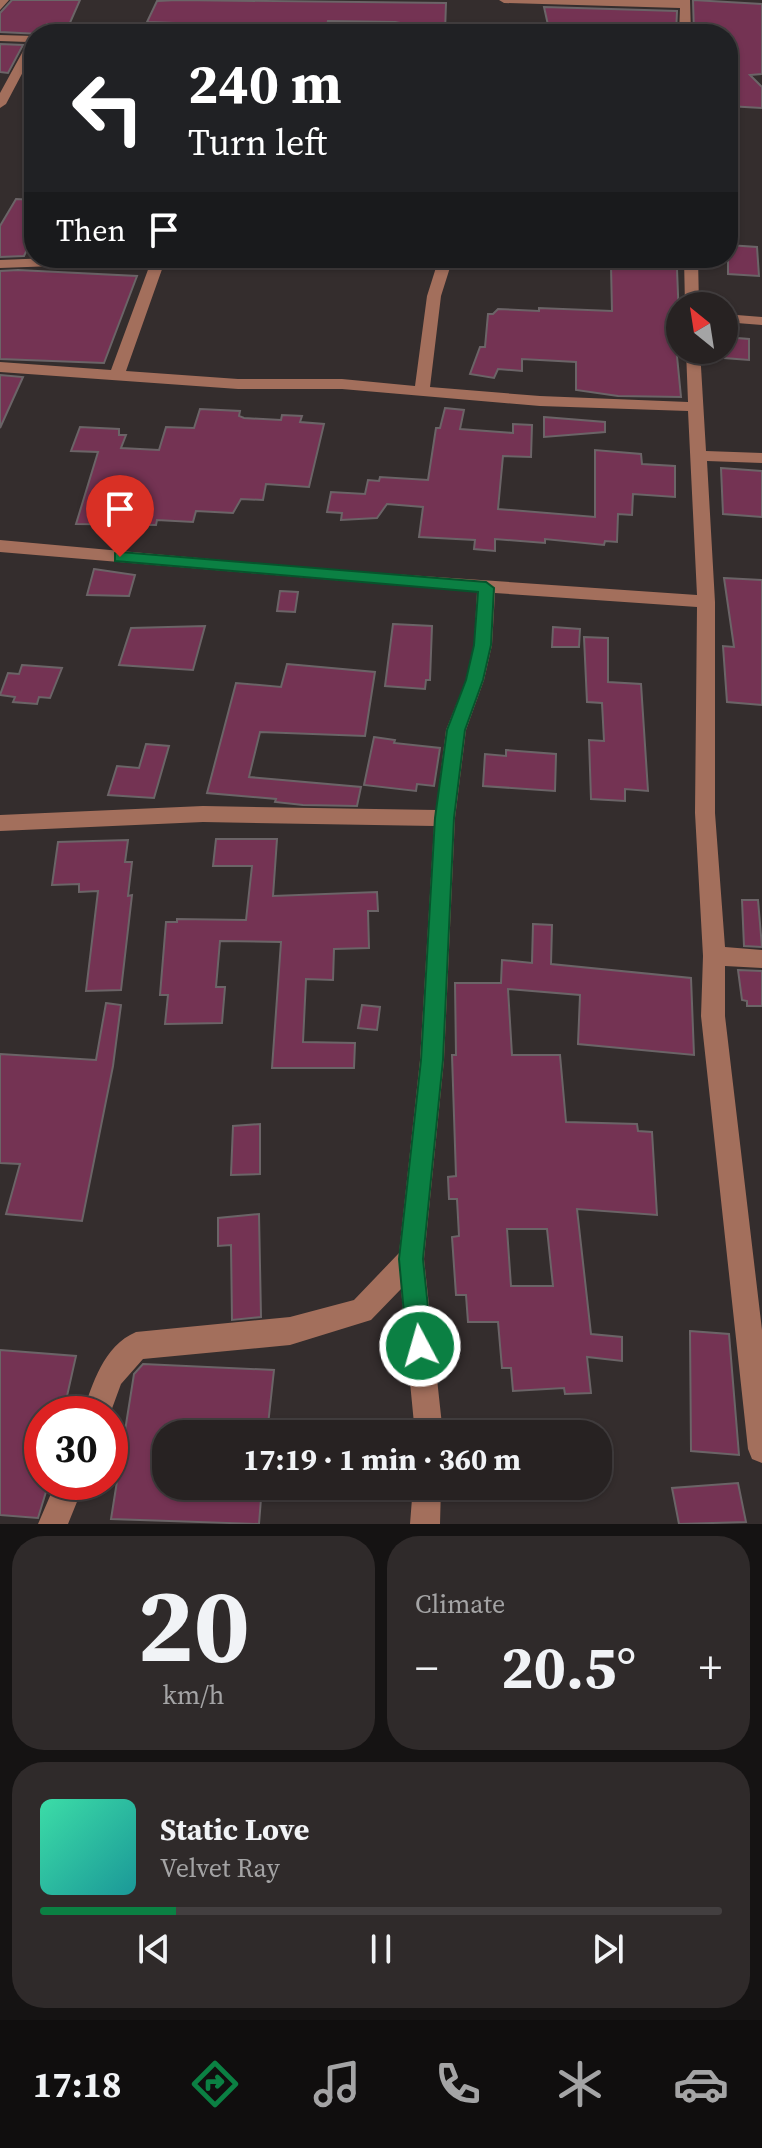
<!DOCTYPE html>
<html lang="en">
<head>
<meta charset="utf-8">
<style>
  body { margin:0; font-family:"Source Serif 4",serif; background:#2f2a2a; color:#f1f3f6; height:100vh; display:flex; flex-direction:column; font-size:30px; white-space:nowrap }
  * { box-sizing:border-box; margin:0 }
  p { font-size:26px; color:#a4a4a5 }
  .icon { flex:none; width:44px; height:44px; fill:none; stroke:currentColor; stroke-width:2; stroke-linecap:round; stroke-linejoin:round }
  .map { position:relative; height:1524px; overflow:hidden }
  .drawer { display:flex; flex-direction:column; gap:12px; padding:12px; background:#151313; flex:1 }
  .drawer>* { flex:none }
  .top-card { position:absolute; left:24px; top:24px; width:714px; height:244px; border-radius:32px; box-shadow:0 2px 6px #0004,0 0 0 2px #433f40; background:#202124; color:#fff; overflow:hidden }
  .needle { width:52px; rotate:330deg }
  .tools { position:absolute; left:666px; top:292px; display:grid; gap:16px }
  .tools a { display:grid; place-items:center; width:72px; height:72px; border-radius:50%; background:#272222; box-shadow:0 2px 6px #0004,0 0 0 2px #433f40; font-size:40px }
  .speed { position:absolute; left:24px; top:1396px; display:flex; gap:16px; font-size:40px; font-weight:700; text-align:center }
  .speed>* { display:grid; place-content:center; width:104px; height:104px; border-radius:50%; background:#272222; box-shadow:0 2px 6px #0004,0 0 0 2px #433f40; line-height:1 }
  .speed .limit { border:12px solid #d22; background:#fff; color:#111 }
  .pin { position:absolute; display:grid; place-items:center; width:68px; height:68px; color:#fff; margin:-82px -34px; border-radius:50% 50% 50% 0; rotate:-45deg; box-shadow:0 0 8px #0007 }
  .pin .icon { rotate:45deg }
  .me { position:absolute; width:88px; margin:-44px; rotate:354deg; stroke-linejoin:round; filter:drop-shadow(0 0 6px #0008) }
  .turn { display:flex; align-items:center; gap:28px; height:168px; padding:0 32px; font-size:36px }
  .turn .icon { width:104px; height:104px; stroke-width:2.5 }
  .turn b { display:block; font-size:56px; line-height:68px }
  .then { display:flex; align-items:center; height:76px; padding:0 32px; background:#0003; gap:16px; font-size:30px }
  .big { font-size:60px; font-weight:700; line-height:1.1 }
  .drawer .tile { flex:1; display:flex; flex-direction:column; justify-content:center; gap:12px; min-width:0; padding:0 28px; border-radius:32px; background:#2f2a2a }
  .drawer .dial { align-items:center; gap:0 }
  .dial b { font-size:104px; line-height:1 }
  .song { display:flex; align-items:center; gap:24px }
  .cover { width:96px; height:96px; border-radius:12px; background:linear-gradient(135deg,hsl(160 70% 55%),hsl(180 70% 35%)) }
  .played { height:8px; border-radius:4px; background:linear-gradient(90deg,#0b8043 20%,#433f40 20%) }
  .keys { display:flex; justify-content:space-around; direction:ltr }
  .heat { display:flex; justify-content:space-between; align-items:center; font-size:44px; direction:ltr }
  .drawer .tiles { flex:1; display:grid; gap:12px; grid-template-columns:1fr 1fr }
  .tile:last-child { grid-column:span 2 }
  .trip { position:absolute; left:152px; top:1420px; width:460px; height:80px; border-radius:32px; background:#272222; box-shadow:0 2px 6px #0004,0 0 0 2px #433f40; font-weight:700; line-height:80px; text-align:center }
  .tabs { display:flex; height:128px; justify-content:space-around; align-items:center; background:#100e0e; color:#a4a4a5 }
  .tabs .icon { width:56px; height:56px }
  .tabs .selected { color:#0b8043 }
  .tabs b { font-size:36px; color:#f1f3f6 }
  .map>svg:first-child { display:block }
  .building { fill:#743353; stroke:#6b6467; stroke-width:2; fill-rule:evenodd }
  .lines { fill:none; stroke-linecap:round; stroke-linejoin:round }
  .minor { fill:#a36f5c; fill-rule:evenodd }
  .route { fill:#0b8043; stroke:#07532c; stroke-width:2 }
</style>
</head>
<body>
<div class="map">
<svg width="762" height="1524" viewBox="0 0 762 1524">
  <rect width="100%" height="100%" fill="#342d2d"/>
  <!-- building -->
  <path class="building" d="M12,0H80L69,25L47,24L41,34L0,32V13Z
    M177,0L446,3L445,32L405,31L406,24L395,22L328,21L326,28L147,22L157,1Z
    M693,0L762,4V74L750,75L762,87V108L728,106V34H694Z
    M544,7L677,11L676,34L621,30V34H550Z
    M0,44L23,45L8,73L0,72Z
    M16,199L34,200V235L24,256L0,257V226Z
    M728,245L757,247L759,276L728,274Z
    M611,266L677,269L680,346H676L681,397L618,396L576,390V362L522,359V371L498,369L494,378L470,374L480,347H485L488,314H493L498,309L539,311V308L612,311Z
    M18,270L137,276L104,363L0,359V271Z
    M724,337L749,339V360L724,358Z
    M0,375L23,377L0,428Z
    M445,408L464,410L460,429L513,433V424L532,425L531,457L503,456L498,509L595,517V450L641,454L642,464L675,466V497L633,494L632,515L618,514L617,542L605,541L604,545L545,539V543L495,539V551L474,549L475,540L419,537L423,507L387,504L377,518L341,520L342,513L327,512L331,492L365,494L368,480L379,481L380,477L428,480L436,428H440Z
    M200,409L240,411L239,416L244,418L281,420L282,415L302,416L300,422L324,424L309,487L266,484L263,500L241,499L233,513L196,511L193,522L157,520L156,525L76,524L98,452L71,451L80,427L119,429V435H126L121,448L159,450L166,427L194,428Z
    M544,417L605,422V432L544,437Z
    M721,468L762,471V517L723,514Z
    M94,569L135,575L129,596L87,595Z
    M724,578L762,580V705L727,702L723,646L734,647Z
    M280,591L298,592L295,612L277,611Z
    M393,624L432,626L430,680H426L425,689L385,686Z
    M205,626L193,670L119,665L131,628Z
    M553,627L580,629L579,647H552Z
    M584,637L608,638V682L641,684L648,791L625,789V801L591,799L589,740L604,741L602,703L587,702Z
    M287,664L375,672L365,736L260,732L249,777L361,787L357,806L303,805L275,802L276,799L207,793L236,683L281,687Z
    M22,665L62,668L50,698L39,697L37,704L13,702L15,697L0,695L8,673L19,674Z
    M374,737L395,740L394,743L440,748L434,786L417,784L416,791L364,785Z
    M146,744L169,746L154,798L108,795L117,766L139,768Z
    M506,750L556,754L555,791L483,786L485,754L506,756Z
    M216,839H277L273,896L377,892L378,911H368L369,948L334,949L333,980L306,979L303,1042L355,1043L354,1068H272L281,942L220,941L216,987H225L222,1023L165,1024L168,995H160L166,922H177V919L246,920L252,866H213Z
    M128,840L125,862H132L128,896L132,895L121,990L86,991L98,891L79,892V884L52,885L58,842Z
    M742,900H758L762,947L744,946Z
    M533,924L552,925L551,964L691,978L694,1055L578,1044L580,995L508,989L512,1055H560L566,1122L637,1124L638,1131L652,1132L657,1215L577,1209L591,1334L622,1337V1361L587,1357L591,1393L565,1394L564,1388L513,1391L511,1368H502L498,1322H468L466,1295H456L452,1237L459,1236L457,1199H449L448,1177L456,1176L452,1055H456L455,983H501L502,960L532,963ZM507,1229H547L553,1286H511Z
    M738,970L762,971V1006H747V1001L742,1000Z
    M106,1003L121,1005L113,1066L82,1221L6,1214L20,1164L0,1163V1054L96,1060Z
    M362,1005L380,1007L377,1030L358,1028Z
    M260,1124V1174L231,1175L233,1126Z
    M259,1214L261,1317L232,1320L231,1245L218,1246V1218Z
    M690,1331L729,1334L739,1455L691,1451Z
    M0,1350L76,1356L63,1414H42V1482H49L38,1518L0,1515Z
    M143,1364L274,1370L267,1434H166V1486H262L259,1524L111,1519L134,1374Z
    M738,1483L746,1522L679,1524L672,1488Z"/>
  <g class="lines">
    <!-- minor -->
    <path class="minor" d="M0,0H9L0,10Z
      M499,0H690L691,34H679L680,8L504,3Z
      M0,35L34,36V51L6,104L0,108V93L28,42L0,41Z
      M50,258H166L126,371L238,379H342L415,386L427,296L439,258H453L441,296L430,387L540,396L688,402L686,350H700L706,451L762,453V463L707,461L715,602V813L725,947L762,950V968L725,966V1016L762,1330V1463L752,1459L748,1449L701,1016L703,956L695,813L697,607L495,593L492,645L484,680L466,730L455,818L444,1060L424,1259L443,1434H415L401,1289L371,1320L290,1345L143,1359L121,1384L110,1414H82C93,1384 103,1346 136,1332L290,1317L354,1300L399,1253L420,1060L434,826L203,822L0,831V815L203,806L436,810L446,730L466,680L474,645L477,592L0,552V540L320,569L697,595L688,411L540,406L342,389H238L0,372V362L111,370L149,267L109,264L0,268V260Z
      M684,258H698L699,306H685Z
      M724,314L762,317V325L724,322Z
      M56,1482H85L68,1524H38Z
      M413,1486H441L440,1524H410Z"/>
  </g>
  <!-- route -->
  <path class="route" d="M120,552L486,582L494,588L491,645L483,680L465,730L454,818L443,1060L423,1259L432,1346L429,1355L420,1359L411,1355L407,1346L399,1259L421,1060L435,818L447,730L466,680L474,645L478,592L115,561V553Z"/>
</svg>
<div class="tools">
<a><svg class="needle" viewBox="-14 -14 28 28"><path d="M0-13l5 13h-10z" fill="#e53935"/><path d="M0 13l5-13h-10z" fill="#a4a4a5"/></svg></a>
</div>
<div class="speed"><div class="limit">30</div></div>
<div class="pin" style="left:120px;top:557px;background:#d93025"><svg class="icon" aria-label="arrive" viewBox="0 0 24 24"><path d="M6 21V4h12l-3 4 3 4H6"/></svg></div>
<svg class="me" style="left:420px;top:1346px" viewBox="-20 -20 40 40"><circle r="17" fill="#0b8043" stroke="#fff" stroke-width="3"/><path d="M0-11L8 9 0 5-8 9z" fill="#fff"/></svg>
<div class="trip">17:19 · 1 min · 360 m</div>
<div class="top-card">
<div class="turn"><svg class="icon" aria-label="left" viewBox="0 0 24 24"><path d="M17 20v-9H6M10 6l-5 5 5 5"/></svg><div><b>240 m</b>Turn left</div></div>
<div class="then">Then<svg class="icon" aria-label="arrive" viewBox="0 0 24 24"><path d="M6 21V4h12l-3 4 3 4H6"/></svg></div>
</div>
</div>
<section class="drawer">
<div class="tiles">
<div class="tile dial"><b>20</b><p>km/h</p></div>
<div class="tile"><p>Climate</p>
<div class="heat"><a>−</a><b class="big">20.5°</b><a>+</a></div>
</div>
<div class="tile">
<div class="song"><i class="cover"></i><div><b>Static Love</b><p>Velvet Ray</p></div></div>
<div class="played"></div>
<div class="keys"><svg class="icon" aria-label="previous" viewBox="0 0 24 24"><path d="M18 5L8 12l10 7zM5 5v14"/></svg><svg class="icon" aria-label="pause" viewBox="0 0 24 24"><path d="M8 5v14M16 5v14"/></svg><svg class="icon" aria-label="next" viewBox="0 0 24 24"><path d="M6 5l10 7-10 7zM19 5v14"/></svg></div>
</div>
</div>
</section>
<nav class="tabs">
<b>17:18</b>
<svg class="icon selected" aria-label="directions" viewBox="0 0 24 24"><path d="M12 3l9 9-9 9-9-9zM9 14v-3h6M13 9l2 2-2 2"/></svg>
<svg class="icon" aria-label="music" viewBox="0 0 24 24"><path d="M9 18V5l10-2v13"/><circle cx="6" cy="18" r="3"/><circle cx="16" cy="16" r="3"/></svg>
<svg class="icon" aria-label="phone" viewBox="0 0 24 24"><path d="M5 4h4l2 5-3 2q2 4 5 5l2-3 5 2v4C11 20 4 13 5 4z"/></svg>
<svg class="icon" aria-label="climate" viewBox="0 0 24 24"><path d="M12 3v18M4 7l16 10M4 17L20 7"/></svg>
<svg class="icon" aria-label="car" viewBox="0 0 24 24"><path d="M5 17H2v-5l4-1 3-4h7l3 4 3 1v5h-3M9 17h6M6 11h13"/><circle cx="7" cy="17" r="2"/><circle cx="17" cy="17" r="2"/></svg>
</nav>
</body>
</html>
